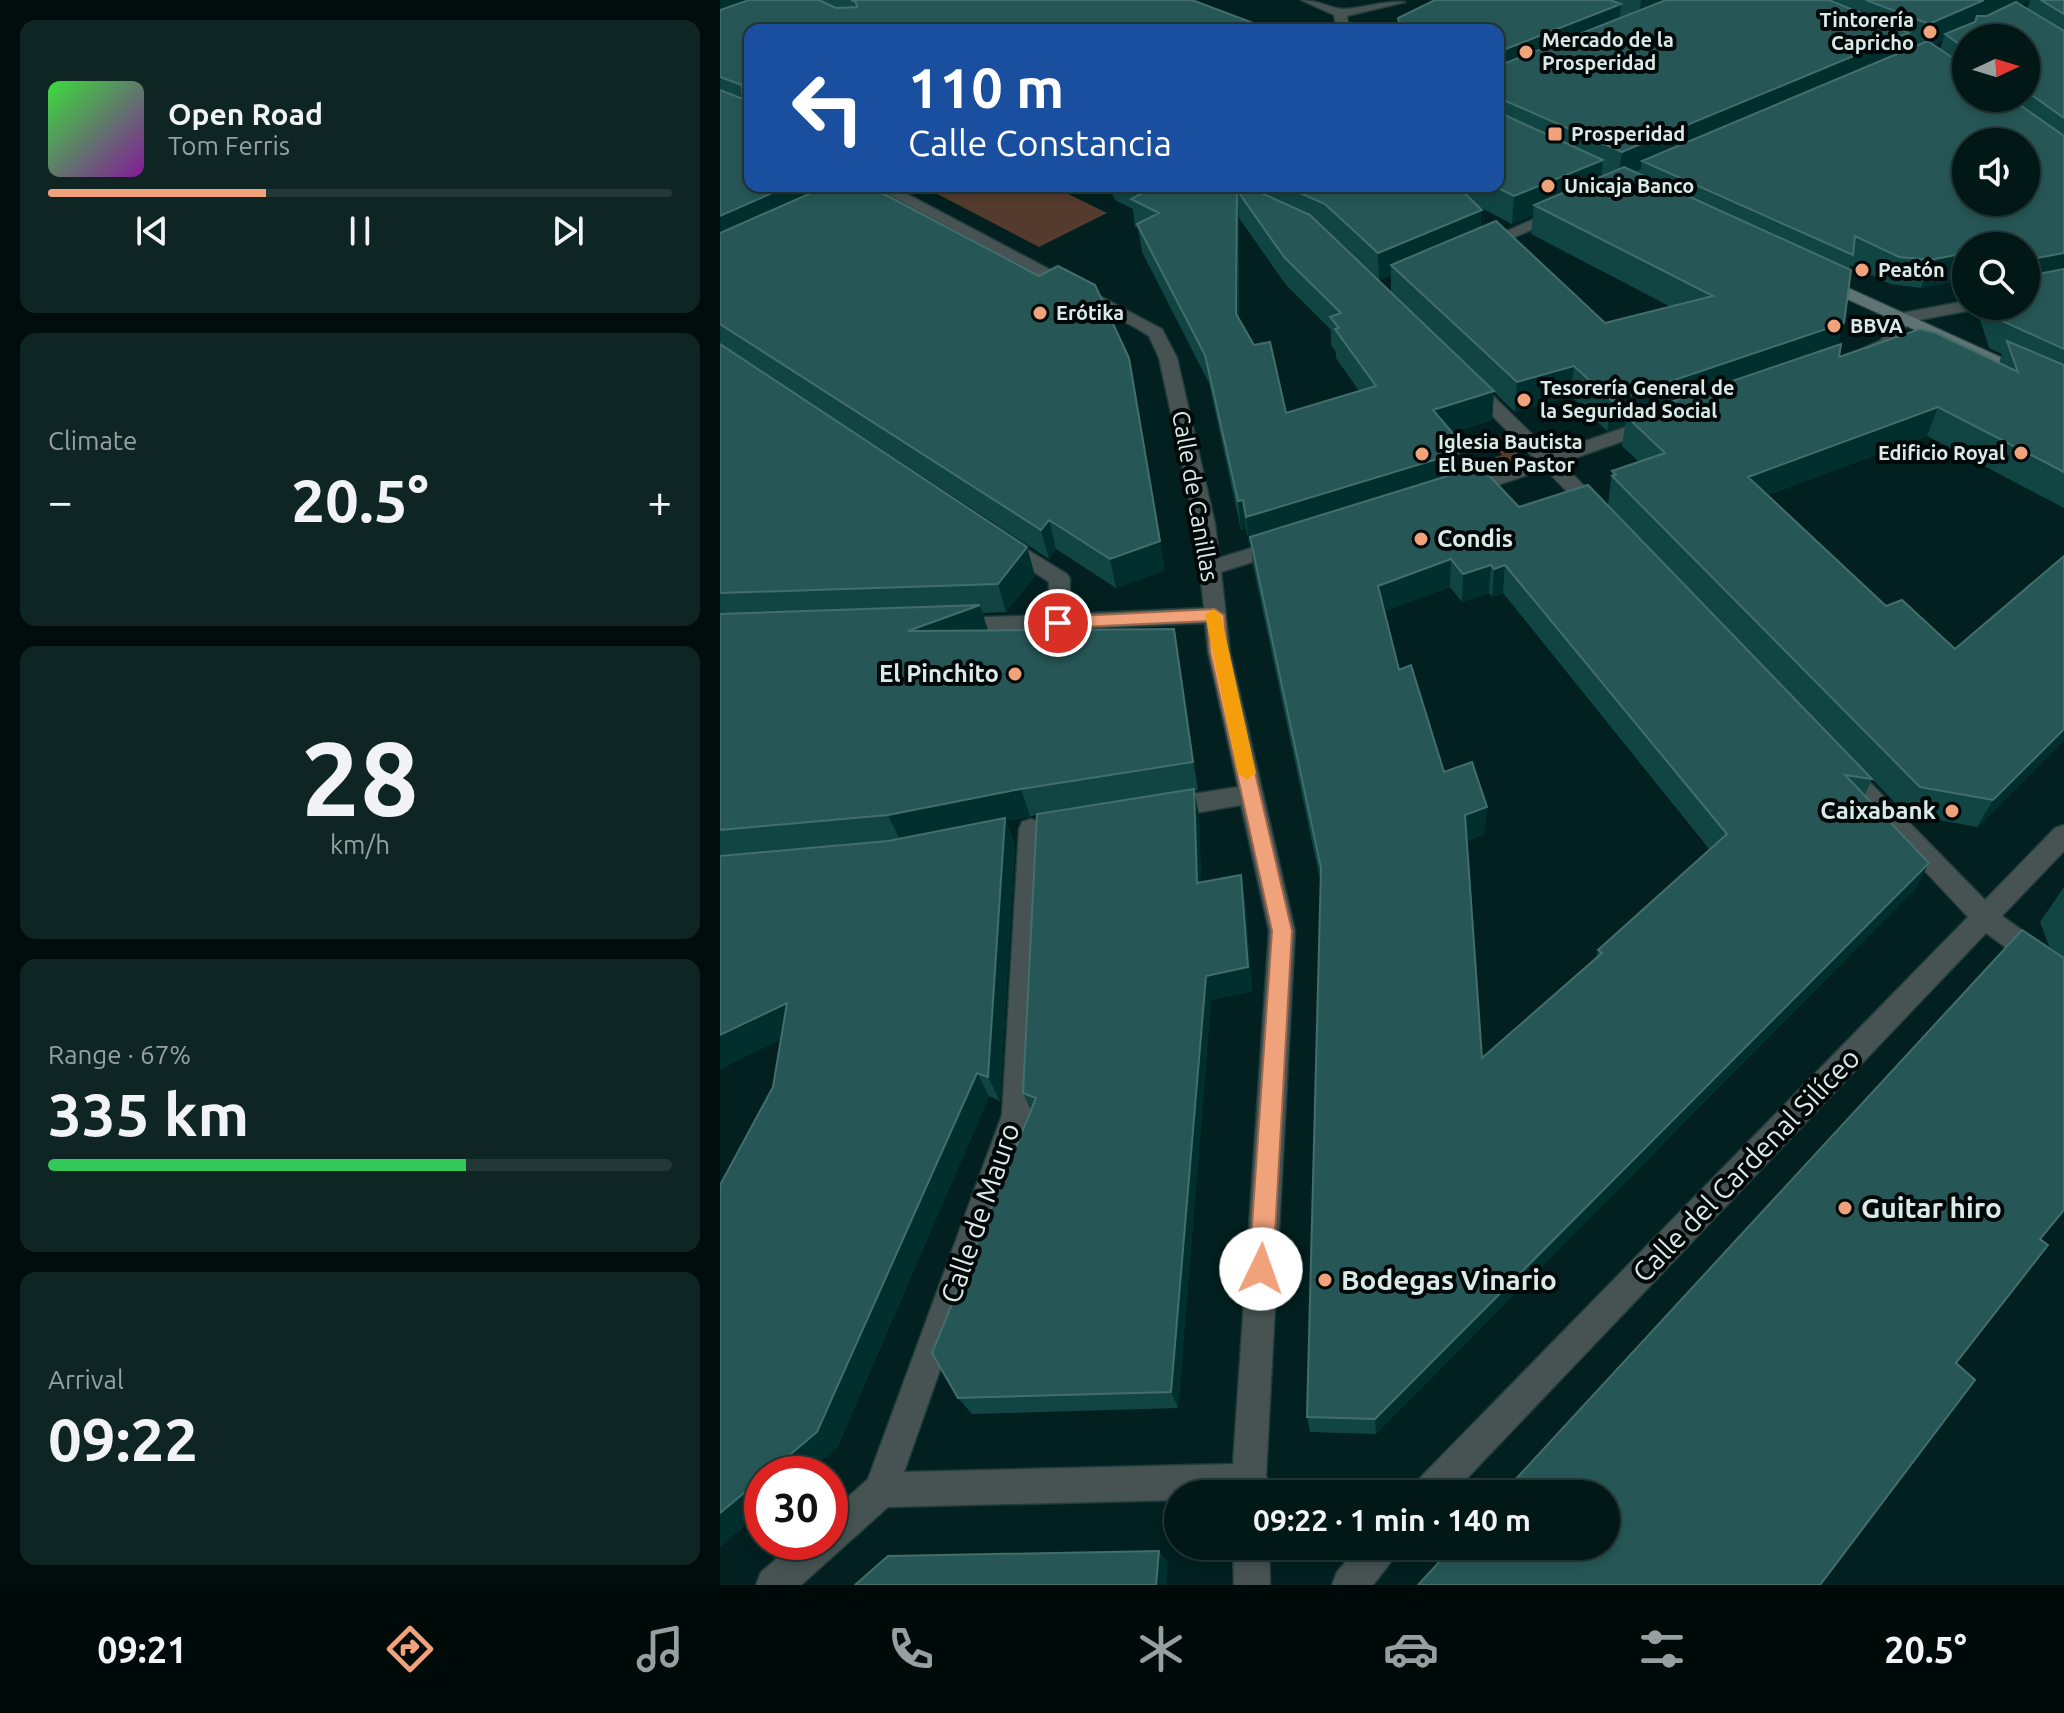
<!DOCTYPE html>
<html lang="en">
<head>
<meta charset="utf-8">
<style>
  body { margin:0; font-family:Ubuntu,sans-serif; background:#0f2524; color:#f1f3f6; height:100vh; display:flex; flex-direction:column; font-size:30px; white-space:nowrap }
  * { box-sizing:border-box; margin:0 }
  p { font-size:26px; color:#96a0a1 }
  .icon { flex:none; width:44px; height:44px; fill:none; stroke:currentColor; stroke-width:2; stroke-linecap:round; stroke-linejoin:round }
  .map { position:relative; flex:1; overflow:hidden }
  .panel { display:flex; flex-direction:column; gap:20px; padding:20px; background:#010d0d; width:720px }
  .panel>* { flex:none }
  .top-card { position:absolute; left:24px; top:24px; width:760px; height:168px; border-radius:16px; box-shadow:0 4px 12px #0003,0 0 0 2px #233736; background:#1a4fa0; color:#fff; overflow:hidden }
  .needle { width:52px; rotate:86deg }
  .buttons { position:absolute; left:1232px; top:24px; display:grid; gap:16px }
  .buttons a { display:grid; place-items:center; width:88px; height:88px; border-radius:50%; background:#011817; box-shadow:0 4px 12px #0003,0 0 0 2px #233736; font-size:40px }
  .speed { position:absolute; left:24px; top:1456px; display:flex; gap:16px; font-size:40px; font-weight:700; text-align:center }
  .speed>* { display:grid; place-content:center; width:104px; height:104px; border-radius:50%; background:#011817; box-shadow:0 4px 12px #0003,0 0 0 2px #233736; line-height:1 }
  .speed .limit { border:12px solid #d22; background:#fff; color:#111 }
  .pin { position:absolute; display:grid; place-items:center; width:68px; height:68px; color:#fff; margin:-34px; border:4px solid #fff; border-radius:50%; box-shadow:0 2px 8px #0007 }
  .me { position:absolute; width:88px; margin:-44px; rotate:3deg; stroke-linejoin:round; filter:drop-shadow(0 0 6px #0008) }
  .turn { display:flex; align-items:center; gap:28px; height:168px; padding:0 32px; font-size:36px }
  .turn .icon { width:104px; height:104px; stroke-width:2.5 }
  .turn b { display:block; font-size:56px; line-height:68px }
  .big { font-size:60px; font-weight:700; line-height:1.1 }
  .panel .tile { flex:1; display:flex; flex-direction:column; justify-content:center; gap:12px; min-width:0; padding:0 28px; border-radius:16px; background:#0f2524 }
  .panel .dial { align-items:center; gap:0 }
  .dial b { font-size:104px; line-height:1 }
  .song { display:flex; align-items:center; gap:24px }
  .cover { width:96px; height:96px; border-radius:12px; background:linear-gradient(135deg,hsl(120 70% 55%),hsl(290 70% 35%)) }
  .played { height:8px; border-radius:4px; background:linear-gradient(90deg,#f0a27a 35%,#233736 35%) }
  .keys { display:flex; justify-content:space-around; direction:ltr }
  .heat { display:flex; justify-content:space-between; align-items:center; font-size:44px; direction:ltr }
  .charge { height:12px; border-radius:6px; background:linear-gradient(90deg,#34c759 67%,#233736 0) }
  .trip { position:absolute; left:444px; top:1480px; width:456px; height:80px; border-radius:40px; background:#011817; box-shadow:0 4px 12px #0003,0 0 0 2px #233736; font-weight:700; line-height:80px; text-align:center }
  .tab-bar { display:flex; height:128px; justify-content:space-around; align-items:center; background:#000a09; color:#96a0a1 }
  .tab-bar .icon { width:56px; height:56px }
  .tab-bar .on { color:#f0a27a }
  .tab-bar b { font-size:36px; color:#f1f3f6 }
  main { display:flex; flex:1; min-height:0 }
  .map>svg:first-child { display:block }
  .green { fill:#543b2e }
  .lines { fill:none; stroke-linecap:round; stroke-linejoin:round }
  .street-casing { stroke:#1f3c3b; stroke-width:3 }
  .secondary-casing { stroke:#1f3c3b; stroke-width:3 }
  .street { fill:#465352; fill-rule:evenodd }
  .secondary { fill:#5e7372; fill-rule:evenodd }
  .wall { fill:#104544; fill-rule:evenodd }
  .shaded-wall { fill:#012f2e }
  .building { fill:#265756; stroke:#426e6d; stroke-width:2; fill-rule:evenodd }
  .route { fill:#f0a27a; stroke:#9c694f; stroke-width:2 }
  .slow { fill:#f59e0b }
  .poi-dot { fill:#f0a27a; stroke:#010807; stroke-width:3 }
  .labels { text-anchor:middle; stroke-width:8; stroke-linejoin:round; paint-order:stroke }
  .far-poi-label { font-size:20px; font-weight:bold; fill:#d9eae9; stroke:#010807; text-anchor:start }
  .street-label { font-size:24px; fill:#d9eae9; stroke:#010807 }
  .poi-label { font-size:24px; font-weight:bold; fill:#d9eae9; stroke:#010807; text-anchor:end }
  .near-street-label { font-size:28px; fill:#d9eae9; stroke:#010807 }
  .near-poi-label { font-size:28px; font-weight:bold; fill:#d9eae9; stroke:#010807; text-anchor:start }
</style>
</head>
<body>
<main>
<section class="panel">
<div class="tile">
<div class="song"><i class="cover"></i><div><b>Open Road</b><p>Tom Ferris</p></div></div>
<div class="played"></div>
<div class="keys"><svg class="icon" aria-label="previous" viewBox="0 0 24 24"><path d="M18 5L8 12l10 7zM5 5v14"/></svg><svg class="icon" aria-label="pause" viewBox="0 0 24 24"><path d="M8 5v14M16 5v14"/></svg><svg class="icon" aria-label="next" viewBox="0 0 24 24"><path d="M6 5l10 7-10 7zM19 5v14"/></svg></div>
</div>
<div class="tile"><p>Climate</p>
<div class="heat"><a>−</a><b class="big">20.5°</b><a>+</a></div>
</div>
<div class="tile dial"><b>28</b><p>km/h</p></div>
<div class="tile"><p>Range · 67%</p><b class="big">335 km</b><div class="charge"></div></div>
<div class="tile"><p>Arrival</p><b class="big">09:22</b></div>
</section>
<div class="map">
<svg width="1344" height="1585" viewBox="0 0 1344 1585">
  <rect width="100%" height="100%" fill="#01201f"/>
  <!-- green -->
  <path class="green" d="M202,186H332L387,213L319,247Z
    M779,435L798,454L791,462L765,472L757,463L782,455L769,439Z"/>
  <g class="lines">
    <defs>
      <path id="street" d="M581,0C598,0 612,9 624,9C644,8 666,0 685,2L627,16L628,23L643,30H624L616,25L614,15Z
        M153,186H172L442,329L457,358L495,524L499,558L564,538L574,545L571,550L501,572L510,652L575,931L546,1476L555,1492L458,1494V1500L168,1507L81,1585H36L41,1572L76,1542H110V1513L148,1479L282,1115L299,829L302,822L311,819L320,822L323,829L310,1115L184,1472L513,1464L549,931L521,805L447,818L438,815L435,808L438,801L447,798L518,787L488,652L485,623L234,634L226,631L223,626L226,621L234,618L328,615L329,582L278,548L275,543L278,538L285,536L347,574L350,579L349,614L484,608L475,524L439,358L429,336L418,329Z
        M843,206L848,208V214L765,250L759,252L751,247Z
        M1246,301V306H1254L1252,310L1189,322L1173,348L1142,358L1133,353L1161,340L1177,314Z
        M752,380L758,381L831,453L926,420L933,418L942,424L940,428L841,463L886,507L889,512L886,517H872L825,469L745,496L735,490L738,486L815,459L746,389L743,385L746,381Z
        M1124,761L1132,764L1265,900L1335,828L1344,825V851L1282,916L1344,960V987L1335,983L1266,933L732,1494H691L696,1482L1248,917L1116,776L1112,770L1116,764Z
        M513,1546H549L550,1585H514Z
        M639,1546H680L674,1558L653,1585H612L617,1572Z"/>
      <path id="secondary" d="M1100,275L1344,386V398L1094,284L1092,280Z"/>
    </defs>
    <!-- street casing -->
    <use href="#street" class="street-casing"/>
    <!-- secondary casing -->
    <use href="#secondary" class="secondary-casing"/>
    <!-- street -->
    <use href="#street" class="street"/>
    <!-- secondary -->
    <use href="#secondary" class="secondary"/>
  </g>
  <!-- wall -->
  <path class="wall" d="M0,0H472L30,30V186L445,570L396,588L336,549L329,559L52,378L307,547L315,576L286,612L262,613L268,630L459,658L478,790L474,791L479,815L481,882L525,899L532,991L491,1000L458,1408L252,1414L238,1398L311,1111L303,1093L317,815L286,821L295,845L280,1101L269,1096L117,1448L53,1087L61,1039L0,1069Z
    M715,0H1344V508L1207,436L1048,495L1166,606L1235,649L1344,740L1257,827L1186,814L888,505L892,471L919,462L902,446L905,425L887,431L851,396L795,412L774,392L772,420L732,433L746,470L799,507L1152,779L1145,795L1209,863L1195,889L656,1434L590,1432L587,1417L601,884L533,565L531,545H529L526,528L521,530L489,383L422,252L418,228L415,227L413,209L395,200L388,186H778V30H678V18ZM1310,0L1307,9L1300,5ZM1246,38H1306V98H1246ZM1223,40L1220,49L1213,45ZM1186,44L1194,47L1184,51ZM758,206L792,224L813,215L811,234L951,307L885,323L761,227ZM519,218L566,285L611,330V345L616,352V358L639,391L566,413L519,319ZM1246,246H1306V306H1256L1269,348L1282,354L1279,363L1119,357L1117,345L1124,323L1130,265L1170,284L1201,288L1246,279ZM671,275V293L659,280ZM730,587L742,602L769,593L772,597L783,593L990,850L878,950L876,958L762,1058L747,841L764,834L767,807L724,772L679,670L664,611Z
    M1344,887V958L1329,946L1320,922Z"/>
  <!-- shaded-wall -->
  <path class="shaded-wall" d="M0,0H62L0,25Z
    M921,0H972L918,22Z
    M1264,0H1311L1229,37L1225,34L1223,40L1202,50L1209,24Z
    M901,4L898,29L778,77V52Z
    M1189,33L1182,58L922,161L921,169L898,179L902,152Z
    M883,160L880,186L814,205L813,215L792,224L794,196Z
    M68,186H118L0,249V216Z
    M517,190L519,218L518,342L516,314Z
    M762,210L760,237L671,265V275L659,280L658,253Z
    M1246,253V279L1201,288L1210,260Z
    M1344,253V278L1306,286L1317,258Z
    M1124,323L1115,353L907,417L905,425L887,431L892,401Z
    M409,358L445,570L396,588L390,559Z
    M854,366L851,396L795,412L797,382Z
    M774,391L772,420L712,439L713,410Z
    M1218,407L1207,436L1021,505L1028,477Z
    M747,450L745,478L530,537L531,545H529L526,517Z
    M523,500L526,528L521,530L518,501Z
    M329,520L336,549L329,559L321,530Z
    M307,547L315,576L286,612L278,584Z
    M731,559L730,587L658,614V586Z
    M771,565L769,593L742,602L743,574Z
    M785,565L783,593L772,597L774,569Z
    M260,605L269,634L188,631Z
    M454,629L459,658L478,790L473,762Z
    M1344,729V740L1257,827L1273,800Z
    M301,789L310,816L286,821L295,845L280,1101L268,1077L181,842L168,815Z
    M474,789L479,815L482,908L477,883Z
    M767,807L764,834L743,842L745,815Z
    M1209,863L1195,889L656,1434L655,1419Z
    M521,875L525,899L532,991L491,1000L458,1408L451,1392L486,976Z
    M67,1003L84,1028L0,1069V1035Z
    M257,1073L269,1096L117,1448L86,1474H47Z
    M42,1478V1511L0,1547V1513Z
    M439,1551L448,1563L446,1585H436Z"/>
  <!-- building -->
  <path class="building" d="M29,0H99L116,8L137,7L136,2L131,0H472L552,30H30V186H68L0,216V90L23,99L22,85L0,77V10Z
    M715,0H890L901,4L778,52V61V30H680L678,18Z
    M946,0H1109L1189,33L902,152L779,98L778,112L883,160L794,196L774,186H778V66Z
    M1146,0H1264L1209,24Z
    M1321,0H1344V14Z
    M1296,2L1344,31V118L1306,91V38H1246V49L1225,34L1255,22L1257,16H1267Z
    M1208,41L1246,67V98H1290L1344,136V253L1317,258L1314,271L1318,274L1344,269V349L1280,320L1275,306H1306V246H1246V253L1210,260L1179,257L1135,236L1133,255L922,161ZM1246,142H1306V202H1246Z
    M904,167L1131,270L1124,323L892,401L854,366L797,382L671,265L776,221L885,323L993,296L814,205Z
    M107,186H149L319,276L338,266L375,285L409,358L440,541L390,559L329,520L321,530L0,324V233Z
    M417,186H526L590,215L774,391L713,410L747,450L526,517L523,500L518,501L485,355L417,224L439,213L411,199L427,191ZM517,190L564,257L621,313L610,317L619,328L615,329L656,386L566,413L550,342L534,345L516,314Z
    M564,186H737L762,210L658,253L605,204Z
    M1200,329L1216,333L1298,372L1287,341L1344,365V472L1218,407L1028,477L1166,606L1182,600L1235,649L1344,556V729L1273,800L1200,787L892,476L896,475L892,471L945,453L907,417L1121,344L1119,357Z
    M0,344L307,547L278,584L0,593Z
    M760,466L799,507L868,485L1152,779L1125,775L1209,863L655,1419L587,1417L601,868L530,537ZM731,559L743,574L771,565L774,569L785,565L1007,834L878,950L882,953L762,1058L745,815L767,807L752,762L724,772L691,665L679,670L658,586Z
    M260,605L188,631L454,629L473,762L301,789L168,815L0,830V614Z
    M474,789L477,883L521,875L528,967L486,976L451,1392L238,1398L212,1353L316,1098L303,1093L317,814Z
    M285,818L268,1077L257,1073L97,1432L47,1474H42V1478L0,1513V1185L53,1087L67,1003L0,1035V856L168,841Z
    M1302,930L1344,958V1210L1320,1239L1328,1245L1236,1363L1255,1380L1100,1585H698L734,1546H886V1494H782Z
    M439,1551L436,1585H135L168,1556Z"/>
  <!-- route -->
  <path class="route" d="M495,609L504,615L507,652L572,931L553,1269L549,1277L541,1280L532,1277L529,1269L552,931L490,652L488,621L338,628L330,623L338,617Z"/>
  <!-- slow -->
  <path class="slow" d="M493,609L501,615L536,773L527,780L518,773L485,615Z"/>
  <!-- markers -->
  <g class="poi-dot">
    <circle cx="1210" cy="32" r="8"/>
    <circle cx="806" cy="52" r="8"/>
    <rect x="827" y="126" width="16" height="16" rx="4"/>
    <circle cx="828" cy="186" r="8"/>
    <circle cx="1142" cy="270" r="8"/>
    <circle cx="320" cy="313" r="8"/>
    <circle cx="1114" cy="326" r="8"/>
    <circle cx="804" cy="400" r="8"/>
    <circle cx="1301" cy="453" r="8"/>
    <circle cx="702" cy="454" r="8"/>
    <circle cx="701" cy="539" r="8"/>
    <circle cx="295" cy="674" r="8"/>
    <circle cx="1232" cy="811" r="8"/>
    <circle cx="1125" cy="1208" r="8"/>
    <circle cx="605" cy="1280" r="8"/>
  </g>
  <g class="labels">
    <!-- far-poi labels -->
    <g class="far-poi-label">
      <text x="1194" y="27" text-anchor="end">Tintorería<tspan x="1194" dy="23">Capricho</tspan></text>
      <text x="822" y="47">Mercado de la<tspan x="822" dy="23">Prosperidad</tspan></text>
      <text x="851" y="141">Prosperidad</text>
      <text x="844" y="193">Unicaja Banco</text>
      <text x="1158" y="277">Peatón</text>
      <text x="336" y="320">Erótika</text>
      <text x="1130" y="333">BBVA</text>
      <text x="820" y="395">Tesorería General de<tspan x="820" dy="23">la Seguridad Social</tspan></text>
      <text x="718" y="449">Iglesia Bautista<tspan x="718" dy="23">El Buen Pastor</tspan></text>
      <text x="1285" y="460" text-anchor="end">Edificio Royal</text>
    </g>
    <!-- street labels -->
    <g class="street-label">
      <text transform="translate(475 496) rotate(80)" y="8">Calle de Canillas</text>
    </g>
    <!-- poi labels -->
    <g class="poi-label">
      <text x="717" y="547" text-anchor="start">Condis</text>
      <text x="279" y="682">El Pinchito</text>
      <text x="1216" y="819">Caixabank</text>
    </g>
    <!-- near-street labels -->
    <g class="near-street-label">
      <text transform="translate(1026 1165) rotate(-46)" y="10">Calle del Cardenal Silíceo</text>
      <text transform="translate(260 1213) rotate(-71)" y="10">Calle de Mauro</text>
    </g>
    <!-- near-poi labels -->
    <g class="near-poi-label">
      <text x="1141" y="1218">Guitar hiro</text>
      <text x="621" y="1290">Bodegas Vinario</text>
    </g>
  </g>
</svg>
<div class="buttons">
<a><svg class="needle" viewBox="-14 -14 28 28"><path d="M0-13l5 13h-10z" fill="#e53935"/><path d="M0 13l5-13h-10z" fill="#96a0a1"/></svg></a>
<a><svg class="icon" aria-label="sound" viewBox="0 0 24 24"><path d="M4 9h4l5-4v14l-5-4H4zM17 9q2 3 0 6"/></svg></a>
<a><svg class="icon" aria-label="search" viewBox="0 0 24 24"><circle cx="10" cy="10" r="6"/><path d="M15 15l6 6"/></svg></a>
</div>
<div class="speed"><div class="limit">30</div></div>
<div class="pin" style="left:338px;top:623px;background:#d93025"><svg class="icon" aria-label="arrive" viewBox="0 0 24 24"><path d="M6 21V4h12l-3 4 3 4H6"/></svg></div>
<svg class="me" style="left:541px;top:1269px" viewBox="-20 -20 40 40"><circle r="19" fill="#fff"/><path d="M0-13L10 11 0 6-10 11z" fill="#f0a27a"/></svg>
<div class="trip">09:22 · 1 min · 140 m</div>
<div class="top-card">
<div class="turn"><svg class="icon" aria-label="left" viewBox="0 0 24 24"><path d="M17 20v-9H6M10 6l-5 5 5 5"/></svg><div><b>110 m</b>Calle Constancia</div></div>
</div>
</div>
</main>
<nav class="tab-bar">
<b>09:21</b>
<svg class="icon on" aria-label="directions" viewBox="0 0 24 24"><path d="M12 3l9 9-9 9-9-9zM9 14v-3h6M13 9l2 2-2 2"/></svg>
<svg class="icon" aria-label="music" viewBox="0 0 24 24"><path d="M9 18V5l10-2v13"/><circle cx="6" cy="18" r="3"/><circle cx="16" cy="16" r="3"/></svg>
<svg class="icon" aria-label="phone" viewBox="0 0 24 24"><path d="M5 4h4l2 5-3 2q2 4 5 5l2-3 5 2v4C11 20 4 13 5 4z"/></svg>
<svg class="icon" aria-label="climate" viewBox="0 0 24 24"><path d="M12 3v18M4 7l16 10M4 17L20 7"/></svg>
<svg class="icon" aria-label="car" viewBox="0 0 24 24"><path d="M5 17H2v-5l4-1 3-4h7l3 4 3 1v5h-3M9 17h6M6 11h13"/><circle cx="7" cy="17" r="2"/><circle cx="17" cy="17" r="2"/></svg>
<svg class="icon" aria-label="filters" viewBox="0 0 24 24"><path d="M4 7h16M4 17h16"/><circle cx="9" cy="7" r="2"/><circle cx="15" cy="17" r="2"/></svg>
<b>20.5°</b>
</nav>
</body>
</html>
